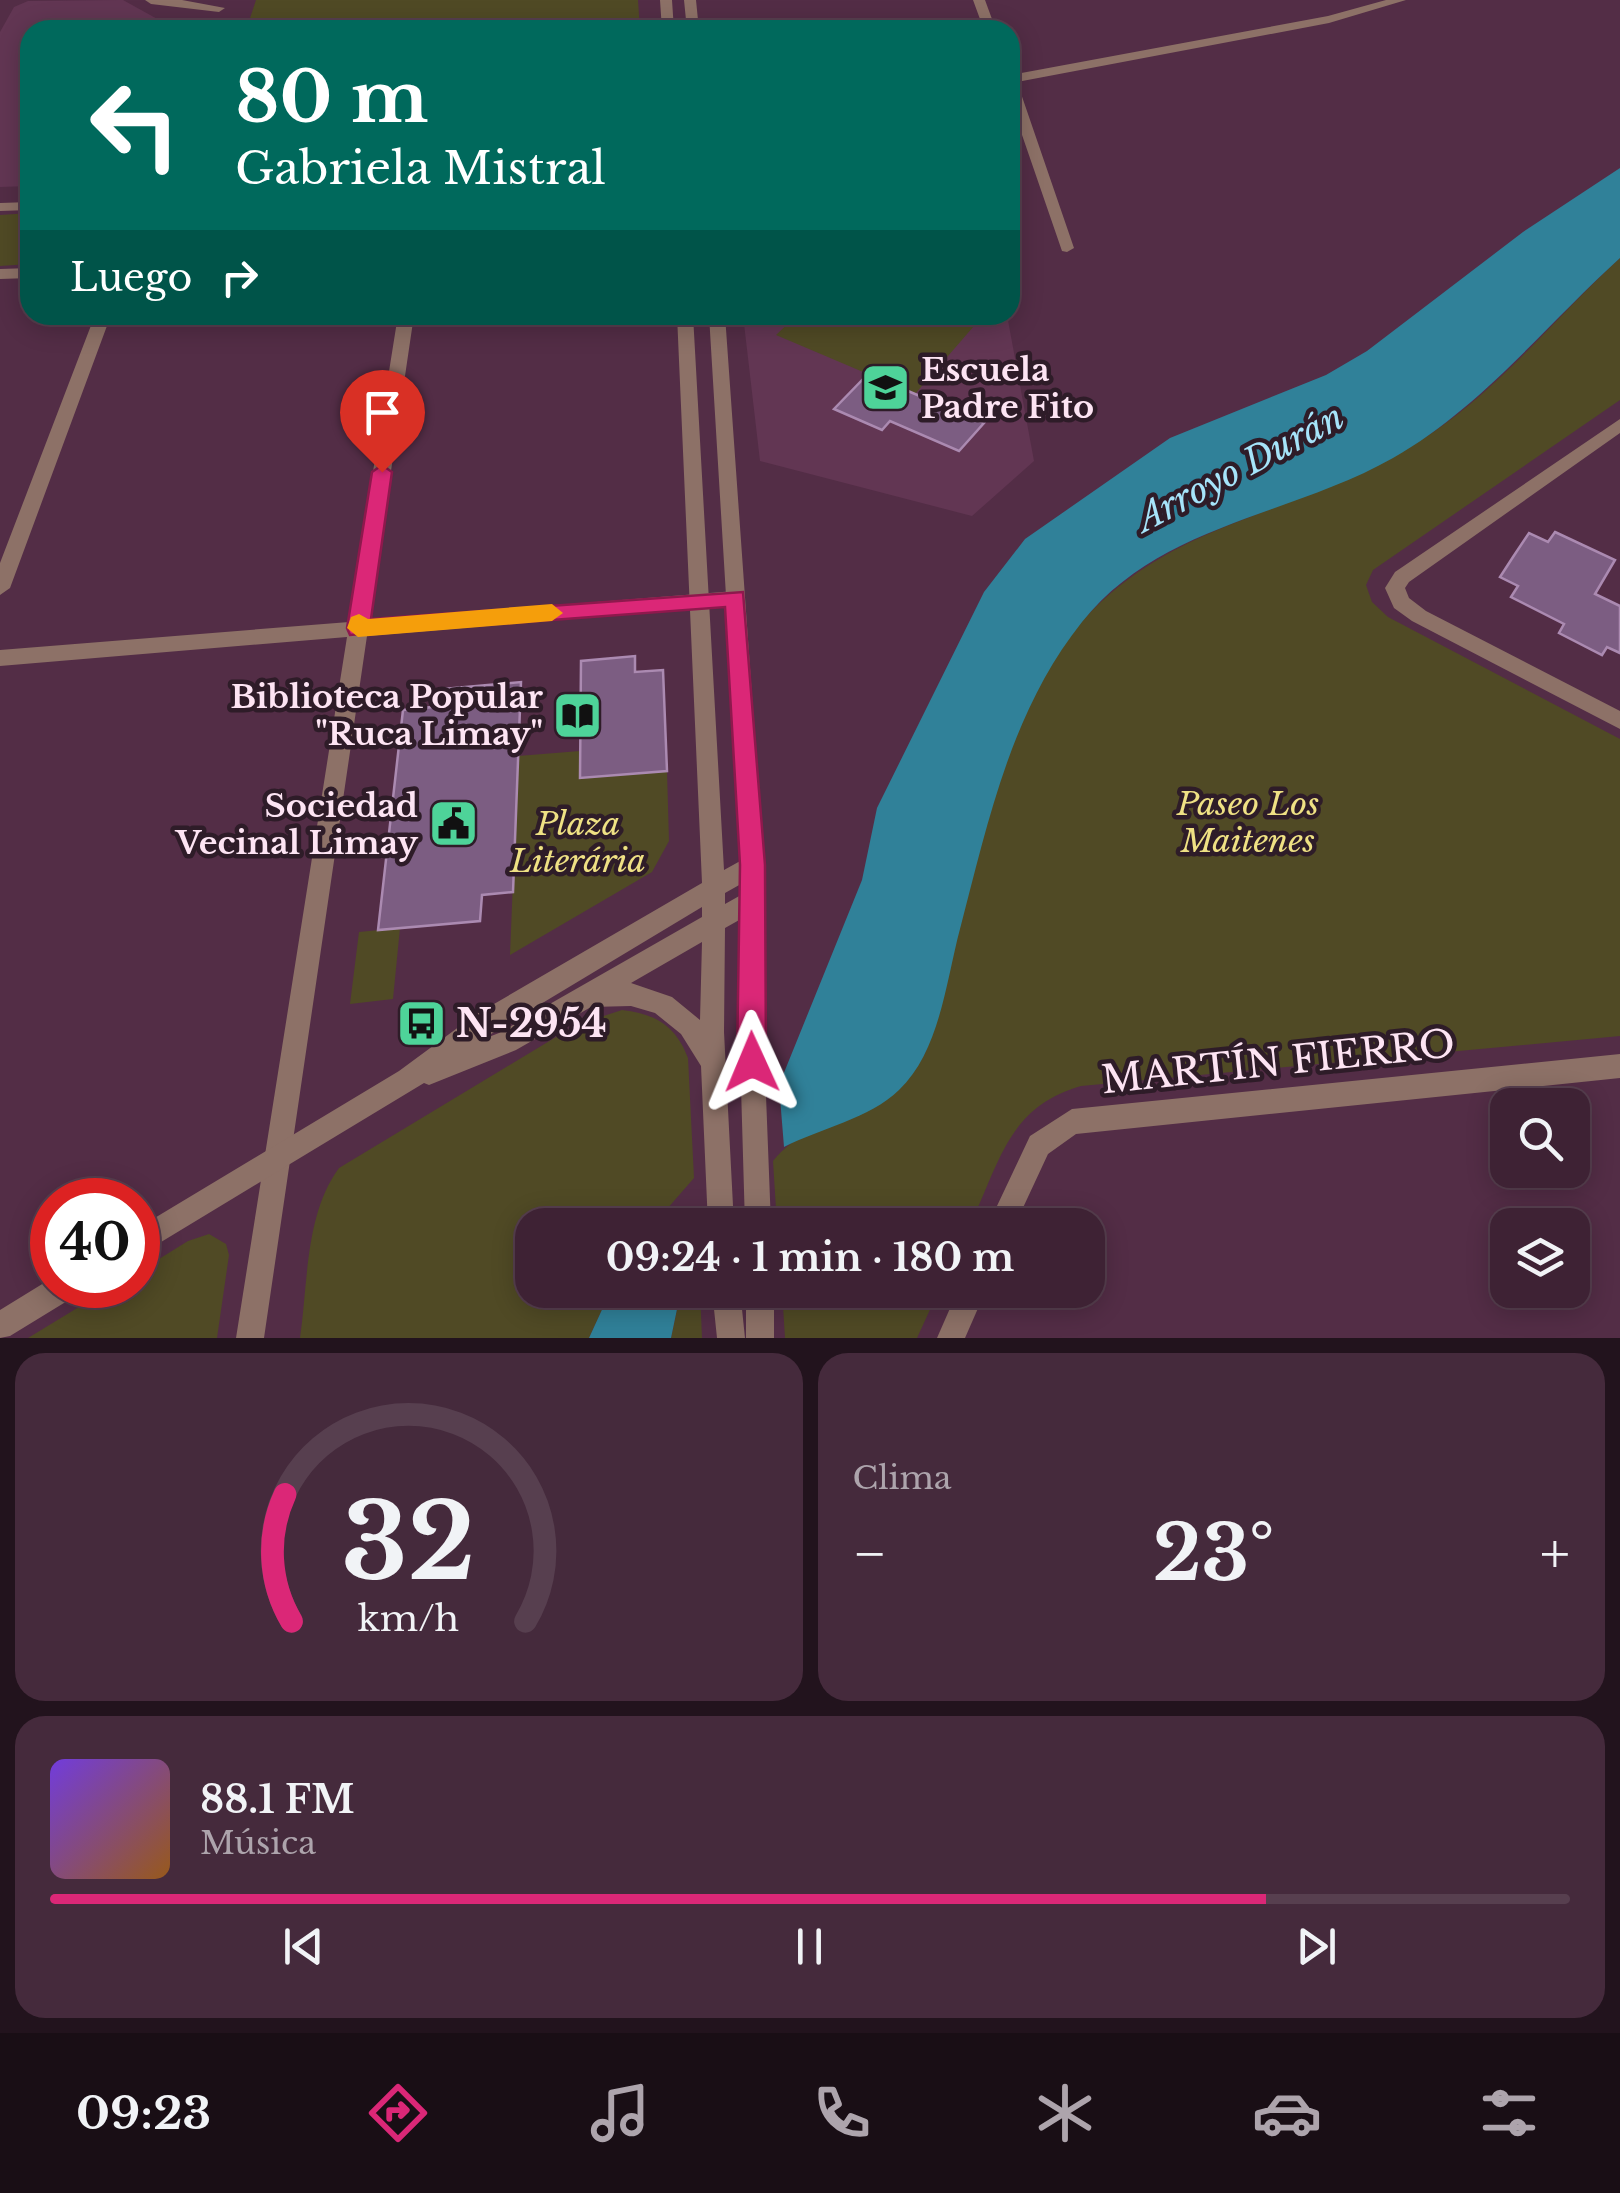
<!DOCTYPE html>
<html lang="es">
<head>
<meta charset="utf-8">
<style>
  body { margin:0; font-family:"Libre Baskerville",serif; background:#452a3c; color:#f1f3f6; height:100vh; display:flex; flex-direction:column; font-size:38px; white-space:nowrap }
  * { box-sizing:border-box; margin:0 }
  p { font-size:32px; color:#ada4ac }
  .icon { flex:none; width:55px; height:55px; fill:none; stroke:currentColor; stroke-width:2; stroke-linecap:round; stroke-linejoin:round }
  .map { position:relative; height:1338px; overflow:hidden }
  .drawer { display:flex; flex-direction:column; gap:15px; padding:15px; background:#22131d; flex:1 }
  .drawer>* { flex:none }
  .guide { position:absolute; left:20px; top:20px; width:1000px; height:305px; border-radius:30px; box-shadow:0 5px 25px #0003,0 0 0 2px #573f4f; background:#00695c; color:#fff; overflow:hidden }
  .fabs { position:absolute; left:1490px; top:1088px; display:grid; gap:20px }
  .fabs a { display:grid; place-items:center; width:100px; height:100px; border-radius:20px; background:#3e2234; box-shadow:0 5px 25px #0003,0 0 0 2px #573f4f; font-size:50px }
  .speed { position:absolute; left:30px; top:1178px; display:flex; gap:20px; font-size:50px; font-weight:700; text-align:center }
  .speed>* { display:grid; place-content:center; width:130px; height:130px; border-radius:50%; background:#3e2234; box-shadow:0 5px 25px #0003,0 0 0 2px #573f4f; line-height:1 }
  .speed .limit { border:15px solid #d22; background:#fff; color:#111 }
  .pin { position:absolute; display:grid; place-items:center; width:85px; height:85px; color:#fff; margin:-102px -42px; border-radius:50% 50% 50% 0; rotate:-45deg; box-shadow:0 0 10px #0007 }
  .pin .icon { rotate:45deg }
  .me { position:absolute; width:110px; margin:-55px; rotate:359deg; stroke-linejoin:round; filter:drop-shadow(0 0 8px #0008) }
  .turn { display:flex; align-items:center; gap:35px; height:210px; padding:0 50px; font-size:45px }
  .turn .icon { width:130px; height:130px; stroke-width:2.5 }
  .turn b { display:block; font-size:70px; line-height:85px }
  .then { display:flex; align-items:center; height:95px; padding:0 50px; background:#0003; gap:20px; font-size:38px }
  .big { font-size:75px; font-weight:800; line-height:1.1 }
  .drawer .widget { flex:1; display:flex; flex-direction:column; justify-content:center; gap:15px; min-width:0; padding:0 35px; border-radius:30px; background:#452a3c }
  .drawer .dial { align-items:center; gap:0 }
  .dial svg { height:260px; overflow:visible; fill:none; stroke:#573f4f; stroke-width:7; stroke-linecap:round; text-anchor:middle }
  .dial text { fill:#f1f3f6; stroke:none }
  .song { display:flex; align-items:center; gap:30px }
  .cover { width:120px; height:120px; border-radius:15px; background:linear-gradient(135deg,hsl(260 70% 55%),hsl(30 70% 35%)) }
  .played { height:10px; border-radius:5px; background:linear-gradient(90deg,#db2777 80%,#573f4f 80%) }
  .keys { display:flex; justify-content:space-around; direction:ltr }
  .heat { display:flex; justify-content:space-between; align-items:center; font-size:55px; direction:ltr }
  .drawer .tiles { flex:1; display:grid; gap:15px; grid-template-columns:1fr 1fr }
  .widget:last-child { grid-column:span 2 }
  .trip { position:absolute; left:515px; top:1208px; width:590px; height:100px; border-radius:30px; background:#3e2234; box-shadow:0 5px 25px #0003,0 0 0 2px #573f4f; font-weight:800; line-height:100px; text-align:center }
  .tabs { display:flex; height:160px; justify-content:space-around; align-items:center; background:#190e15; color:#ada4ac }
  .tabs .icon { width:70px; height:70px }
  .tabs .active { color:#db2777 }
  .tabs b { font-size:45px; color:#f1f3f6 }
  .map>svg:first-child { display:block }
  .built { fill:#623653 }
  .green { fill:#504a25 }
  .water { fill:#308199 }
  .building { fill:#7c5d82; stroke:#ab8ab1; stroke-width:2.5 }
  .lines { fill:none; stroke-linecap:round; stroke-linejoin:round }
  .minor { fill:#8d7167; fill-rule:evenodd }
  .tertiary { fill:#8d7167; fill-rule:evenodd }
  .route { fill:#db2777; stroke:#8e194d; stroke-width:2.5 }
  .slow { fill:#f59e0b }
  .labels { text-anchor:middle; stroke-width:9; stroke-linejoin:round; paint-order:stroke }
  .poi-label { font-size:32px; font-weight:bold; fill:#fde4f3; stroke:#2e1c28; text-anchor:end }
  .park-label { font-size:32px; font-style:italic; fill:#efe184; stroke:#2e1c28 }
  .water-label { font-size:35px; font-style:italic; fill:#a6e4fa; stroke:#2e1c28 }
  .near-poi-label { font-size:38px; font-weight:bold; fill:#fde4f3; stroke:#2e1c28; text-anchor:start }
  .near-street-label { font-size:38px; fill:#fde4f3; stroke:#2e1c28 }
</style>
</head>
<body>
<div class="map">
<svg width="1620" height="1338" viewBox="0 0 1620 1338">
  <rect width="100%" height="100%" fill="#532d46"/>
  <!-- built -->
  <path class="built" d="M123,0L170,26L168,30H30V186L0,187V32L14,7L28,1Z
    M743,315H1007L1034,461L972,516L760,461Z"/>
  <!-- green -->
  <path class="green" d="M256,0H638L640,30H246Z
    M30,213V264L0,266V215Z
    M1620,258V400L1373,570L1366,585L1372,602L1388,617L1620,739V1036L1081,1086C1008,1107 1000,1162 970,1225H777L773,1161C817,1107 886,1130 926,1051C968,927 980,774 1051,663C1146,513 1299,524 1432,433C1503,385 1557,316 1620,258Z
    M797,315H944L974,326L915,394L776,335Z
    M580,751L581,778L667,771L669,841L652,872L510,955L518,756Z
    M400,928L393,999L350,1004L359,932Z
    M622,1010C656,1014 676,1026 688,1058L694,1178L653,1225H532V1290H611L589,1338H300C308,1283 305,1214 339,1168L576,1025Z
    M209,1234L226,1244L229,1255L217,1338H28L115,1285H138V1272L188,1241Z
    M681,1290H700L702,1338H671Z
    M782,1290H939L917,1338H785Z"/>
  <!-- water -->
  <path class="water" d="M1620,168V258C1545,326 1482,407 1393,458C1291,516 1160,524 1082,622C1011,711 988,822 960,929C946,981 940,1051 899,1090C869,1119 821,1128 784,1147L779,1085L862,880L877,808L984,592L1025,539L1170,438L1326,375L1367,351L1523,232Z
    M611,1290H681L671,1338H589Z"/>
  <!-- building -->
  <path class="building" d="M868,374L915,394L984,423L959,451L890,421L882,430L834,409Z
    M1555,532L1615,560L1595,594L1620,606V653L1607,647L1602,655L1559,633L1564,624L1511,597L1518,586L1500,577L1513,557L1529,533L1548,542Z
    M635,656V672L663,670L667,771L580,778L581,661Z
    M521,682L513,892L482,895L480,921L378,930L403,710L432,707L433,690Z"/>
  <g class="lines">
    <!-- minor -->
    <path class="minor" d="M145,0H182L225,8L219,12L151,4Z
      M973,0H985L996,30H984Z
      M1386,0H1406L1329,23L1017,82L1074,248L1067,252L1062,251L1010,100V75L1328,16Z
      M30,202V210L0,211V203Z
      M30,268V278L0,279V269Z
      M95,315H111L10,588L0,595V563Z
      M398,315H414L369,620L735,591L745,598L735,605L367,636L264,1338H236L347,637L0,666V650L349,622Z
      M1620,419V433L1409,582L1405,588L1409,598L1426,611L1620,711V729L1412,621L1394,608L1385,588L1395,572Z
      M1620,1054V1078L1076,1134L1048,1154L1015,1225H988L1030,1136L1072,1109Z
      M958,1290H986L965,1338H937Z"/>
    <!-- tertiary -->
    <path class="tertiary" d="M660,0H672L674,30H662Z
      M684,0H696L699,30H687Z
      M677,315H693L724,870L742,860L709,315H725L764,865L763,1018L771,1225H745L739,1018L741,919L725,928L724,1032L734,1225H708L701,1066L681,1034L655,1013L631,1006L591,1007L516,1050L429,1085L424,1083L138,1256V1228L399,1071L475,1015L702,883ZM741,884V895L725,904V893ZM702,907V917L499,1033L481,1040ZM702,942L700,1020L672,997L631,983Z
      M52,1278V1285H81L77,1295L10,1336L0,1338V1310Z
      M712,1290H740L745,1338H717Z
      M746,1290H774V1338H746Z"/>
  </g>
  <!-- route -->
  <path class="route" d="M382,465L392,472L371,619L743,592L765,865L766,1062L761,1072L752,1076L742,1072L737,1062L740,865L725,607L350,635L347,628L372,472Z"/>
  <!-- slow -->
  <path class="slow" d="M552,604L563,613L552,621L358,637L347,628L351,617L359,614L368,619Z"/>
  <!-- icons -->
  <defs>
    <symbol id="school-square" viewBox="-11 -11 22 22"><rect x="-9" y="-9" width="18" height="18" rx="4" fill="#4ed399" stroke="#2e1c28"/><path d="M0-5L7-2L0 1L-7-2ZM-4 1L0 2.5L4 1V4Q0 6-4 4Z" fill="#111"/></symbol>
    <symbol id="library-square" viewBox="-11 -11 22 22"><rect x="-9" y="-9" width="18" height="18" rx="4" fill="#4ed399" stroke="#2e1c28"/><path d="M-6-4Q-3-5.5-.7-3.5V5Q-3 3-6 4ZM6-4Q3-5.5 .7-3.5V5Q3 3 6 4Z" fill="#111"/></symbol>
    <symbol id="civic-square" viewBox="-11 -11 22 22"><rect x="-9" y="-9" width="18" height="18" rx="4" fill="#4ed399" stroke="#2e1c28"/><path d="M-.6-6.5H3V-4.5H.6V-3L4-1V1h2V6H-6V1h2V-1L-.6-3ZM-1.2 2.5V6h2.4V2.5Z" fill="#111"/></symbol>
    <symbol id="bus-square" viewBox="-11 -11 22 22"><rect x="-9" y="-9" width="18" height="18" rx="4" fill="#4ed399" stroke="#2e1c28"/><path d="M-5-6H5V4H4V6H2V4H-2V6H-4V4H-5ZM-3.5-4V0h7V-4ZM-3.5 1.2v1.5H-2V1.2ZM2 1.2v1.5H3.5V1.2Z" fill="#111"/></symbol>
  </defs>
  <g fill-rule="evenodd">
    <use href="#school-square" x="858" y="360" width="55" height="55"/>
    <use href="#library-square" x="550" y="688" width="55" height="55"/>
    <use href="#civic-square" x="426" y="796" width="55" height="55"/>
    <use href="#bus-square" x="394" y="996" width="55" height="55"/>
  </g>
  <g class="labels">
    <!-- poi labels -->
    <g class="poi-label">
      <text x="921" y="381" text-anchor="start">Escuela<tspan x="921" dy="37">Padre Fito</tspan></text>
      <text x="543" y="708">Biblioteca Popular<tspan x="543" dy="37">"Ruca Limay"</tspan></text>
      <text x="418" y="817">Sociedad<tspan x="418" dy="37">Vecinal Limay</tspan></text>
    </g>
    <!-- park labels -->
    <g class="park-label">
      <text x="1248" y="815">Paseo Los<tspan x="1248" dy="37">Maitenes</tspan></text>
      <text x="578" y="835">Plaza<tspan x="578" dy="37">Literária</tspan></text>
    </g>
    <!-- water labels -->
    <g class="water-label">
      <text transform="translate(1240 468) rotate(-28)" y="12">Arroyo Durán</text>
    </g>
    <!-- near-poi labels -->
    <g class="near-poi-label">
      <text x="456" y="1037">N-2954</text>
    </g>
    <!-- near-street labels -->
    <g class="near-street-label">
      <text transform="translate(1278 1062) rotate(-6)" y="13">MARTÍN FIERRO</text>
    </g>
  </g>
</svg>
<div class="fabs">
<a><svg class="icon" aria-label="search" viewBox="0 0 24 24"><circle cx="10" cy="10" r="6"/><path d="M15 15l6 6"/></svg></a>
<a><svg class="icon" aria-label="layers" viewBox="0 0 24 24"><path d="M12 4l9 5-9 5-9-5zM3 14l9 5 9-5"/></svg></a>
</div>
<div class="speed"><div class="limit">40</div></div>
<div class="pin" style="left:382px;top:472px;background:#d93025"><svg class="icon" aria-label="arrive" viewBox="0 0 24 24"><path d="M6 21V4h12l-3 4 3 4H6"/></svg></div>
<svg class="me" style="left:752px;top:1062px" viewBox="-20 -20 40 40"><path d="M0-17L14 15 0 8-14 15z" fill="#db2777" stroke="#fff" stroke-width="4"/></svg>
<div class="trip">09:24 · 1 min · 180 m</div>
<div class="guide">
<div class="turn"><svg class="icon" aria-label="left" viewBox="0 0 24 24"><path d="M17 20v-9H6M10 6l-5 5 5 5"/></svg><div><b>80 m</b>Gabriela Mistral</div></div>
<div class="then">Luego<svg class="icon" aria-label="right" viewBox="0 0 24 24"><path d="M7 20v-9h11M14 6l5 5-5 5"/></svg></div>
</div>
</div>
<section class="drawer">
<div class="tiles">
<div class="widget dial"><svg viewBox="0 0 100 80">
<path d="M14 69A42 42 0 1 1 86 69"/>
<path d="M14 69A42 42 0 0 1 12 30" stroke="#db2777"/>
<text x="50" y="56" font-size="32" font-weight="700">32</text>
<text x="50" y="72" font-size="11">km/h</text>
</svg></div>
<div class="widget"><p>Clima</p>
<div class="heat"><a>−</a><b class="big">23°</b><a>+</a></div>
</div>
<div class="widget">
<div class="song"><i class="cover"></i><div><b>88.1 FM</b><p>Música</p></div></div>
<div class="played"></div>
<div class="keys"><svg class="icon" aria-label="previous" viewBox="0 0 24 24"><path d="M18 5L8 12l10 7zM5 5v14"/></svg><svg class="icon" aria-label="pause" viewBox="0 0 24 24"><path d="M8 5v14M16 5v14"/></svg><svg class="icon" aria-label="next" viewBox="0 0 24 24"><path d="M6 5l10 7-10 7zM19 5v14"/></svg></div>
</div>
</div>
</section>
<nav class="tabs">
<b>09:23</b>
<svg class="icon active" aria-label="directions" viewBox="0 0 24 24"><path d="M12 3l9 9-9 9-9-9zM9 14v-3h6M13 9l2 2-2 2"/></svg>
<svg class="icon" aria-label="music" viewBox="0 0 24 24"><path d="M9 18V5l10-2v13"/><circle cx="6" cy="18" r="3"/><circle cx="16" cy="16" r="3"/></svg>
<svg class="icon" aria-label="phone" viewBox="0 0 24 24"><path d="M5 4h4l2 5-3 2q2 4 5 5l2-3 5 2v4C11 20 4 13 5 4z"/></svg>
<svg class="icon" aria-label="climate" viewBox="0 0 24 24"><path d="M12 3v18M4 7l16 10M4 17L20 7"/></svg>
<svg class="icon" aria-label="car" viewBox="0 0 24 24"><path d="M5 17H2v-5l4-1 3-4h7l3 4 3 1v5h-3M9 17h6M6 11h13"/><circle cx="7" cy="17" r="2"/><circle cx="17" cy="17" r="2"/></svg>
<svg class="icon" aria-label="filters" viewBox="0 0 24 24"><path d="M4 7h16M4 17h16"/><circle cx="9" cy="7" r="2"/><circle cx="15" cy="17" r="2"/></svg>
</nav>
</body>
</html>
